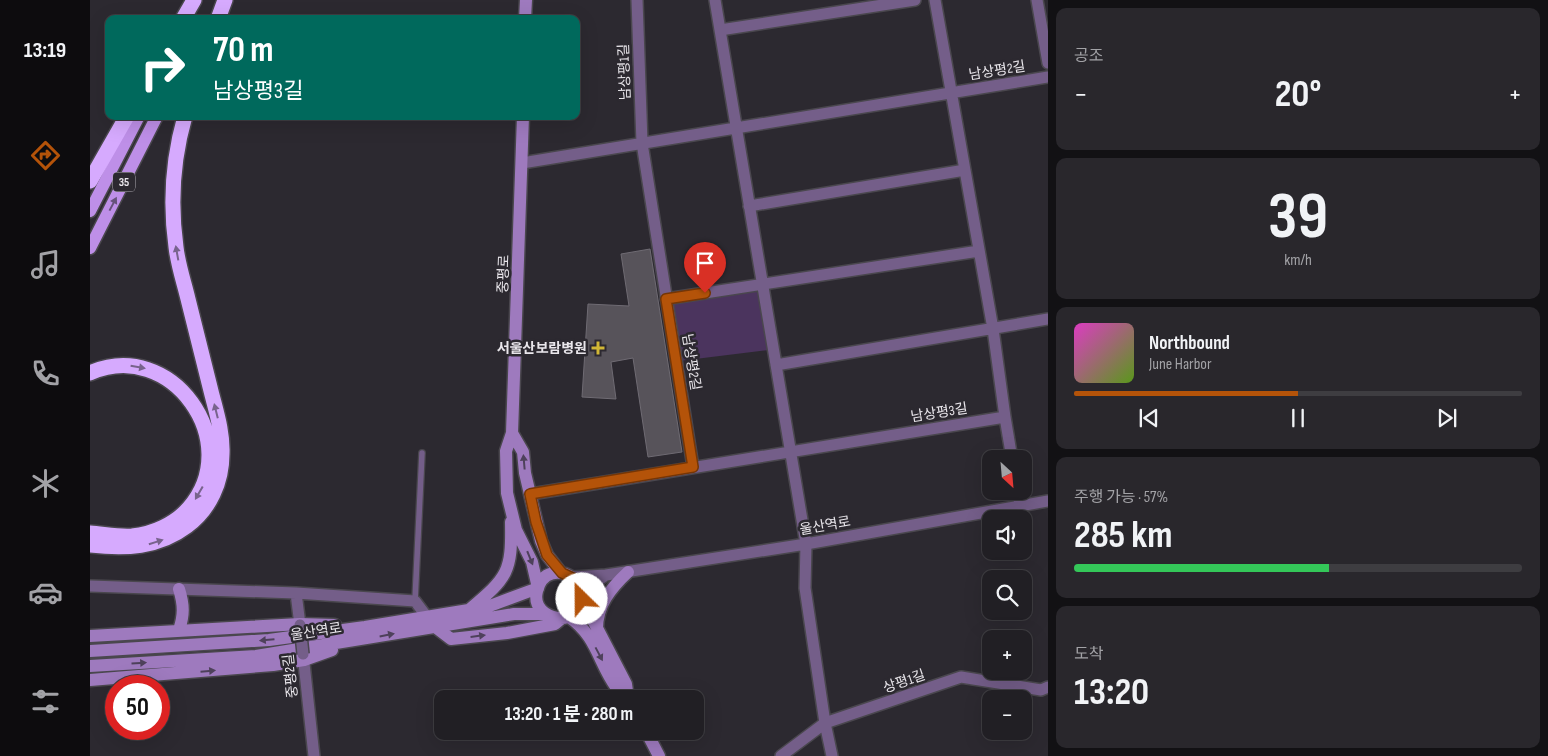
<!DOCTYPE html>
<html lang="ko">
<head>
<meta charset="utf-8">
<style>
  body { margin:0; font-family:"Sofia Sans Condensed","Noto Sans KR",sans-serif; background:#29272c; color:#f1f3f6; height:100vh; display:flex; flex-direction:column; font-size:19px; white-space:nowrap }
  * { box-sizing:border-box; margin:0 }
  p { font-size:16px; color:#a2a2a6 }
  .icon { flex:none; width:28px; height:28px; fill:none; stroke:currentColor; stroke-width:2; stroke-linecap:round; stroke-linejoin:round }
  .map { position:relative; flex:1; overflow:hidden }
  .panel { display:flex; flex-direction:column; gap:8px; padding:8px; background:#121114; width:500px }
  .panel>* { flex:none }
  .guide { position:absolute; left:15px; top:15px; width:475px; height:105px; border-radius:10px; box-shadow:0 5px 20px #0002,0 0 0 1px #3e3d41; background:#00695c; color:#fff; overflow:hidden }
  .needle { width:32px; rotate:154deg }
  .tools { position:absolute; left:892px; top:450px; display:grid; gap:10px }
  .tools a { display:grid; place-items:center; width:50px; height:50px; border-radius:10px; background:#211f24; box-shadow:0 5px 20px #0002,0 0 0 1px #3e3d41; font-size:25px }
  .speed { position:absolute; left:15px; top:675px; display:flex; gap:10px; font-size:25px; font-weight:700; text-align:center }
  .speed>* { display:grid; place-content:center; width:65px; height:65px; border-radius:50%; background:#211f24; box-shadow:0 5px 20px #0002,0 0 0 1px #3e3d41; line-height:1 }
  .speed .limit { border:8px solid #d22; background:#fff; color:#111 }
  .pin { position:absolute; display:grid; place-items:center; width:42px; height:42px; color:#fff; margin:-51px -21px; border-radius:50% 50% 50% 0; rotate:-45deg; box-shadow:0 0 5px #0007 }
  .pin .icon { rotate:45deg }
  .me { position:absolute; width:55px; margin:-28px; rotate:337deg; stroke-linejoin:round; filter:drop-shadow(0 0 4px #0008) }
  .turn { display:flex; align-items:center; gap:18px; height:105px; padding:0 25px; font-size:22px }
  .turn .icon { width:65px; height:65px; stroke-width:2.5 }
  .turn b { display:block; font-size:35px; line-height:42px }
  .big { font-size:38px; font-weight:700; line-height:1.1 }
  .panel .tile { flex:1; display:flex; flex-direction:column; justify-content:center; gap:8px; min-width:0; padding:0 18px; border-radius:10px; background:#29272c }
  .panel .dial { align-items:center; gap:0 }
  .dial b { font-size:65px; line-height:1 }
  .song { display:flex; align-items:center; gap:15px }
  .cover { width:60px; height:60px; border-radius:8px; background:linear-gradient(135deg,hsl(310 70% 55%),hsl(90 70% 35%)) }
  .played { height:5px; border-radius:2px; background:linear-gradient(90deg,#b45309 50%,#3e3d41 50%) }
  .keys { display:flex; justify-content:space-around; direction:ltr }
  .heat { display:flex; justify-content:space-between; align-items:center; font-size:28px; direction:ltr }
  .charge { height:8px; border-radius:4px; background:linear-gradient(90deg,#34c759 57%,#3e3d41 0) }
  .trip { position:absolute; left:344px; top:690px; width:270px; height:50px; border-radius:10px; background:#211f24; box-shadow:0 5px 20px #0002,0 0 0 1px #3e3d41; font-weight:700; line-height:50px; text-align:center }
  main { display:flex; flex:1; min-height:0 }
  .tab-bar { display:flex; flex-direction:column; width:90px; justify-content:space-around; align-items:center; background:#0d0c0e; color:#a2a2a6 }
  .tab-bar .icon { width:35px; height:35px }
  .tab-bar .selected { color:#b45309 }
  .tab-bar b { font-size:22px; color:#f1f3f6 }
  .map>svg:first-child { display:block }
  .green { fill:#4b345e }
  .building { fill:#57535a; stroke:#6f6b73 }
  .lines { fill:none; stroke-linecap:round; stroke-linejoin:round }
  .service-casing { stroke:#4a474e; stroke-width:8 }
  .minor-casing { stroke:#4a474e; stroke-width:14 }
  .secondary-casing { stroke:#4a474e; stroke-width:15 }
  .primary-casing { stroke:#4a474e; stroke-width:15 }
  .motorway-casing { stroke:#4a474e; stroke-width:18 }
  .service { stroke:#745e89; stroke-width:5.5 }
  .minor { stroke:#745e89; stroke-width:11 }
  .secondary { stroke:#9e7abe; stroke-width:12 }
  .primary { stroke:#be8fe8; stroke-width:12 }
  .motorway { stroke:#d6aafe; stroke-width:15 }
  .minor-bridge-casing { stroke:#4a474e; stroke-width:14; stroke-linecap:butt }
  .minor-bridge { stroke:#745e89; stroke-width:11 }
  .oneway { fill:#66527a }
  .oneway2 { fill:#78638d }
  .oneway3 { fill:#4e415b }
  .route-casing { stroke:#753606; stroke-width:12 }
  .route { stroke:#b45309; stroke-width:9 }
  .poi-dot { fill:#d1b736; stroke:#2c2930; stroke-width:2 }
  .labels { text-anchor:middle; stroke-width:5; stroke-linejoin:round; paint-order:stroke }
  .shield { fill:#2c2930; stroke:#b0adb3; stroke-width:1 }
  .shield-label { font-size:12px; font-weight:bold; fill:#e9e6eb }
  .street-label { font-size:14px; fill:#e9e6eb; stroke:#2c2930 }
  .poi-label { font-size:14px; font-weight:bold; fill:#e9e6eb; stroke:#2c2930; text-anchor:end }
</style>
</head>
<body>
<main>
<nav class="tab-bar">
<b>13:19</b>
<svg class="icon selected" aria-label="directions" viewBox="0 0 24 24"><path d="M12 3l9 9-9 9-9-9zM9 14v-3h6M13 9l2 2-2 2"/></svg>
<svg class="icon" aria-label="music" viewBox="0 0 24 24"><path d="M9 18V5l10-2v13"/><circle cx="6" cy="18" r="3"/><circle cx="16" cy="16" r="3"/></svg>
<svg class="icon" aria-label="phone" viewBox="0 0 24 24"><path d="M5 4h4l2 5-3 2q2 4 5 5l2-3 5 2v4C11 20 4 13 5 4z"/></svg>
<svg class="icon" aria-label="climate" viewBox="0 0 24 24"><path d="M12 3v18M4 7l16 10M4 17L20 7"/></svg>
<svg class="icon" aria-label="car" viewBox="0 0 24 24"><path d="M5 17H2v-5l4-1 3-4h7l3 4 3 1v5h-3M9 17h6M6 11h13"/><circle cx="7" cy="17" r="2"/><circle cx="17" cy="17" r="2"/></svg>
<svg class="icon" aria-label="filters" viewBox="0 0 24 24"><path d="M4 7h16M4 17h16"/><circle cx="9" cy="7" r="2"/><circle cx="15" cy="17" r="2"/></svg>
</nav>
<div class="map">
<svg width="958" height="756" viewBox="0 0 958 756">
  <rect width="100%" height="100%" fill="#2c2930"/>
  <!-- green -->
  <path class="green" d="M669,288L679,350L589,361L580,303Z"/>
  <!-- building -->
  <path class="building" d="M560,249L592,452L558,457L543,358L521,362L526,399L492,397L498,304L539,306L531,254Z"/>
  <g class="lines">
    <defs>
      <path id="service" d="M325,601L332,453"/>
      <path id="minor" d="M547,0L552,143L603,467
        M625,0L716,544L715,588L735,723L742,756
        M947,0L958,63
        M630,30L825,0
        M432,163L958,77
        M659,206L875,170
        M576,299L889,251
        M686,365L958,319
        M915,417L922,459
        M928,491L930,505
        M441,494L915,417L903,329L845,0
        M516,575L716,544L958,501
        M482,577L516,575L492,592
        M0,586L206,593L325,601L337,617
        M206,593L210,625
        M213,654L224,756
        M691,756L735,723L871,677L951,690L958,687"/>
      <path id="secondary" d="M435,19L436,0
        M422,433L433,116
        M89,589C94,605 94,615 89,630
        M380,609C418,577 422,572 421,522
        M479,617C521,589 457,549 447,591C442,611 462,621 479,617C507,636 508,662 526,687C529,691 534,694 538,698L536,684L492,599
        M344,626L361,639L417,633L465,624L471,619
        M507,629C507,605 521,588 538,572
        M0,636L210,624L245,625
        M0,651L179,640L275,627L397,607L448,588L442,562L426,530L417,493L416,451L422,433L433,452L435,473L451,541L457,555L471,573
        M0,666L166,656L424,614H455
        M0,680L183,665L214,660L242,650
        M556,731L569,756"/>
      <path id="primary" d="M0,211L49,116
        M0,248L67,116"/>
      <path id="motorway" d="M93,19L104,0
        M128,19L135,0
        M0,181L37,116
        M0,373C81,337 156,442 99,508C85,524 63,534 42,536C28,537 14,534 0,533
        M0,545C35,549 68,548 97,526C120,509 132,482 132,454C133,432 126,411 121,391C113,360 106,330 98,299C94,282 88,265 86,247C80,204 83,158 95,116"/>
    </defs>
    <!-- service casing -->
    <use href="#service" class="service-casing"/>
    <!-- minor casing -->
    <use href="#minor" class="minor-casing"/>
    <!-- secondary casing -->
    <use href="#secondary" class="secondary-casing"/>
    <!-- primary casing -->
    <use href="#primary" class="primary-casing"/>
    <!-- motorway casing -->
    <use href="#motorway" class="motorway-casing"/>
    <!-- service -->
    <use href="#service" class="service"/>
    <!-- minor -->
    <use href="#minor" class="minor"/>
    <!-- secondary -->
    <use href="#secondary" class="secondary"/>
    <!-- primary -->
    <use href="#primary" class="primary"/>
    <!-- motorway -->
    <use href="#motorway" class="motorway"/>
    <defs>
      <path id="minor-bridge" d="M210,625L213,654"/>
    </defs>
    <!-- minor-bridge casing -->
    <use href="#minor-bridge" class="minor-bridge-casing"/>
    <!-- minor-bridge -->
    <use href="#minor-bridge" class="minor-bridge"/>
  </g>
  <!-- one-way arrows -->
  <defs><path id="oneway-solid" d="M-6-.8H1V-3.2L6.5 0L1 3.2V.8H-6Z" transform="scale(1.25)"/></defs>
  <use class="oneway" href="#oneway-solid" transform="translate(23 204) rotate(-62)"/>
  <g class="oneway2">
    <use href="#oneway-solid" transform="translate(87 253) rotate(-100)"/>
    <use href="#oneway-solid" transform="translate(48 367) rotate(10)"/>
    <use href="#oneway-solid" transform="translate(126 411) rotate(-104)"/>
    <use href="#oneway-solid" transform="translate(109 493) rotate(120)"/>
    <use href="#oneway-solid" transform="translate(66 542) rotate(-18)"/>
  </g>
  <g class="oneway3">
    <use href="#oneway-solid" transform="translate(434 462) rotate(-95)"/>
    <use href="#oneway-solid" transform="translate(440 558) rotate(68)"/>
    <use href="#oneway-solid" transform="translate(297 635) rotate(-11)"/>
    <use href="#oneway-solid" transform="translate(388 636) rotate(-7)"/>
    <use href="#oneway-solid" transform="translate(177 640) rotate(175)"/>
    <use href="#oneway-solid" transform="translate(509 654) rotate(62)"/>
    <use href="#oneway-solid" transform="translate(49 663) rotate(-4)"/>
    <use href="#oneway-solid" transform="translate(118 671) rotate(-5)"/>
  </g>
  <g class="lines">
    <defs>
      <path id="route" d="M492,599L490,585L485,579L472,573L457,555L446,522L440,494L603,467L576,299L615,293"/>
    </defs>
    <!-- route casing -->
    <use href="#route" class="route-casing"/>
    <!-- route -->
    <use href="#route" class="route"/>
  </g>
  <!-- markers -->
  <path class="poi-dot" d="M505.5 340.5h5v5h5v5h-5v5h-5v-5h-5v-5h5z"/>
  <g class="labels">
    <!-- shield labels -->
    <rect class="shield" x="23" y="172.5" width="22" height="19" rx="4"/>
    <g class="shield-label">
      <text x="34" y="186">35</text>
    </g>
    <!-- street labels -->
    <g class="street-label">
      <text transform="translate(907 70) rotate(-9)" y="5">남상평2길</text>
      <text transform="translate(534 72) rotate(-92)" y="5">남상평1길</text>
      <text transform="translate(413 274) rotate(-88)" y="5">중평로</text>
      <text transform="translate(602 362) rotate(81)" y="5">남상평2길</text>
      <text transform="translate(849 412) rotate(-9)" y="5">남상평3길</text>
      <text transform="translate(735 525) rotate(-10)" y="5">울산역로</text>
      <text transform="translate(226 631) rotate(-9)" y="5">울산역로</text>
      <text transform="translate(200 676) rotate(-96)" y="5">중평2길</text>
      <text transform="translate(814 681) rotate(-19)" y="5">상평1길</text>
    </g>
    <!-- poi labels -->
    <g class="poi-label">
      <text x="497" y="353">서울산보람병원</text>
    </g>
  </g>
</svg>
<div class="tools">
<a><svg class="needle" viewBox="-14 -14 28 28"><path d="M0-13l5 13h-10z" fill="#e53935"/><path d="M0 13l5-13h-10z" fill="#a2a2a6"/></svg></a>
<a><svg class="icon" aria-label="sound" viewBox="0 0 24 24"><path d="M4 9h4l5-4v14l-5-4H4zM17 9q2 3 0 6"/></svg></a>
<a><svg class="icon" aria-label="search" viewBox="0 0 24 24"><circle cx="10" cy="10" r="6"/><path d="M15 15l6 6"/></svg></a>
<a>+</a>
<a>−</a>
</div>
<div class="speed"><div class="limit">50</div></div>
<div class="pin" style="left:615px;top:293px;background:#d93025"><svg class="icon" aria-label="arrive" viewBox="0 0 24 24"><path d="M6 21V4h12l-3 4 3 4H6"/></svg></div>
<svg class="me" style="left:492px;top:599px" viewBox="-20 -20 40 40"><circle r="19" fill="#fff"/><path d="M0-13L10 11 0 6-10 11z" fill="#b45309"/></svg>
<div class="trip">13:20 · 1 분 · 280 m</div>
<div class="guide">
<div class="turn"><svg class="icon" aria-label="right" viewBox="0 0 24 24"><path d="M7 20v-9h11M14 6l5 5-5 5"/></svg><div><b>70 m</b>남상평3길</div></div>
</div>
</div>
<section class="panel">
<div class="tile"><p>공조</p>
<div class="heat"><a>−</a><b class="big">20°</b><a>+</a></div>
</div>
<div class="tile dial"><b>39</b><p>km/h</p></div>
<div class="tile">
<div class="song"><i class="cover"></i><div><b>Northbound</b><p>June Harbor</p></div></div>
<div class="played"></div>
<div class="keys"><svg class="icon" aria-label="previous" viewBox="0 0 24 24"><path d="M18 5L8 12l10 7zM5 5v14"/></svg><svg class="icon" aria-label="pause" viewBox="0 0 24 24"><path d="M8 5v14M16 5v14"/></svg><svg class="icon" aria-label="next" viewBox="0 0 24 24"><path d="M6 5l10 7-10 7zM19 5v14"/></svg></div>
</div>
<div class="tile"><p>주행 가능 · 57%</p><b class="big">285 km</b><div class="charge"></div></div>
<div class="tile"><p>도착</p><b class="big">13:20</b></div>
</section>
</main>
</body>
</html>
